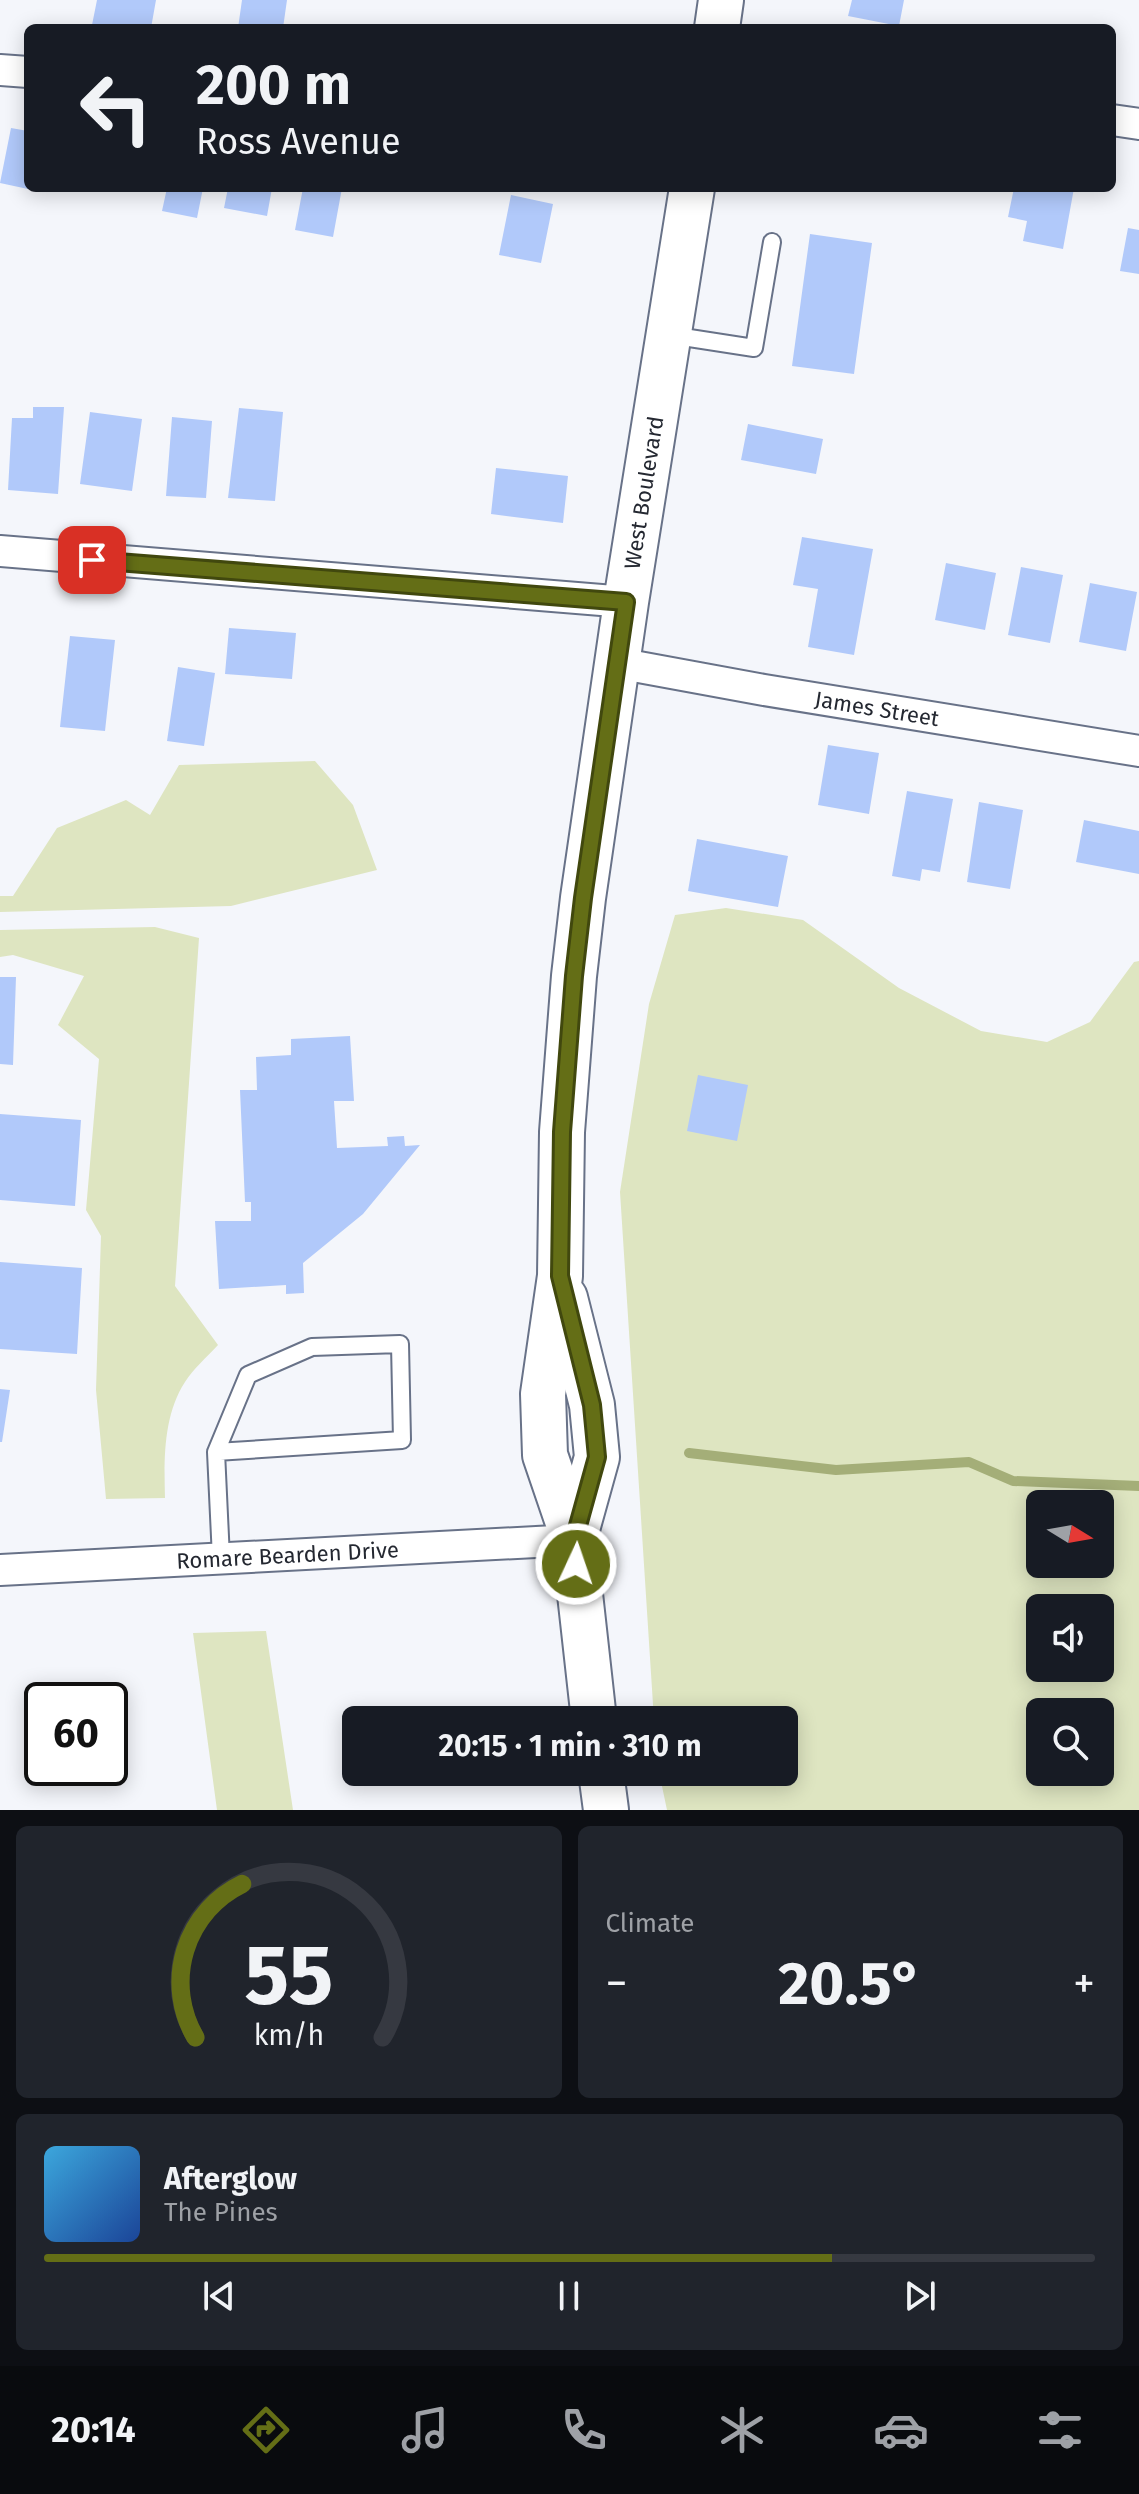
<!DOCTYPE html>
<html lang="en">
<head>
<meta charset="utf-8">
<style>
  body { margin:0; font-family:"Fira Sans",sans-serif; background:#20242c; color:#f1f3f6; height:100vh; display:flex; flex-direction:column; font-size:30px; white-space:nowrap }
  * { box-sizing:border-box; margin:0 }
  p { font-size:26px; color:#9ea1a6 }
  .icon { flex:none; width:44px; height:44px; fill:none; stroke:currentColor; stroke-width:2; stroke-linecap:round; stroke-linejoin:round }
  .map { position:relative; height:1810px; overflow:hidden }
  .side { display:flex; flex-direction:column; gap:16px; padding:16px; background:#0d0f14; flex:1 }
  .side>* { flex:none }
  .top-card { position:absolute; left:24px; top:24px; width:1092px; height:168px; border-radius:12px; box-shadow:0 4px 20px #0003; background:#171b24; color:#f1f3f6; overflow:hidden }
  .needle { width:52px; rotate:101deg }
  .buttons { position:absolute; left:1026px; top:1490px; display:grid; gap:16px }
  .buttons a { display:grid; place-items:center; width:88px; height:88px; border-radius:12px; background:#171b24; box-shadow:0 4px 20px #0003; font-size:40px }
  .speed { position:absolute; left:24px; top:1682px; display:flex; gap:16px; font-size:40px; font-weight:700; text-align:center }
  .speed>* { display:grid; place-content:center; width:104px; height:104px; border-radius:50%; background:#171b24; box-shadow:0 4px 20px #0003; line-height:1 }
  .speed .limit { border:4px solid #111; border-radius:12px; background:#fff; color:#111 }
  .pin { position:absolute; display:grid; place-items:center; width:68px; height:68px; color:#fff; margin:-34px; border-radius:16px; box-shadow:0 4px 12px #0006 }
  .me { position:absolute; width:88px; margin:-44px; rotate:3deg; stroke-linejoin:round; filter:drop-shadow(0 0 6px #0008) }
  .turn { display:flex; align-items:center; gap:28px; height:168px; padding:0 40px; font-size:36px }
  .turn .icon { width:104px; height:104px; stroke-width:2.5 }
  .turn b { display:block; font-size:56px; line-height:68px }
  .big { font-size:60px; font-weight:700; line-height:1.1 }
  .side .tile { flex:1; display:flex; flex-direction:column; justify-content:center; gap:12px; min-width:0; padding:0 28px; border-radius:12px; background:#20242c }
  .side .dial { align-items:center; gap:0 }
  .dial svg { height:208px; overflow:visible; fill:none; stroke:#363941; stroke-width:7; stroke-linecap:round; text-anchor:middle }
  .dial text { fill:#f1f3f6; stroke:none }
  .song { display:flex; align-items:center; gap:24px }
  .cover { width:96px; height:96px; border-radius:12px; background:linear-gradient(135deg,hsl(200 70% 55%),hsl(220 70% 35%)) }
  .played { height:8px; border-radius:4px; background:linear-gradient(90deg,#646e16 75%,#363941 75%) }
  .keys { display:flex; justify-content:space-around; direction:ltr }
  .heat { display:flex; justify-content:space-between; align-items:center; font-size:44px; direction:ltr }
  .side .tiles { flex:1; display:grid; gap:16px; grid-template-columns:1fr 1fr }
  .tile:last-child { grid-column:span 2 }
  .trip { position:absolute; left:342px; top:1706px; width:456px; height:80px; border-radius:12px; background:#171b24; box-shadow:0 4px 20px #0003; font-weight:700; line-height:80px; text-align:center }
  .menu { display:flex; height:128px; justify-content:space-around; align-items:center; background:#090b0e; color:#9ea1a6 }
  .menu .icon { width:56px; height:56px }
  .menu .active { color:#646e16 }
  .menu b { font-size:36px; color:#f1f3f6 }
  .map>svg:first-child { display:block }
  .green { fill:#dee5c1; fill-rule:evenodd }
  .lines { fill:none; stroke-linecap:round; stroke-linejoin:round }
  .stream { stroke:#a4ae78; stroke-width:10 }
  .building { fill:#b1c9fa }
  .lane-casing { stroke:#687288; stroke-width:20 }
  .street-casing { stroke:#687288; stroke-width:34 }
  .primary-casing { stroke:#687288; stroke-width:48 }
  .lane { stroke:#fff; stroke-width:16 }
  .street { stroke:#fff; stroke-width:30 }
  .primary { stroke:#fff; stroke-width:44 }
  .route-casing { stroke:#41480e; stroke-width:20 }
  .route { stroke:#646e16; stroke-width:14 }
  .labels { text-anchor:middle; stroke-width:8; stroke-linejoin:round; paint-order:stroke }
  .street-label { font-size:22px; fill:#242831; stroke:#f4f6fb }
</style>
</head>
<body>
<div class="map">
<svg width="1139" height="1810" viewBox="0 0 1139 1810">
  <rect width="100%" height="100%" fill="#f4f6fb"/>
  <!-- green -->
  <path class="green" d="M315,761L353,805L377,870L231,906L0,912V896H13L57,828L126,800L150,815L179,765Z
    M726,908L803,920L899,988L981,1031L1047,1042L1090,1022L1134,962L1139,961V1810H667L659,1772H784V1720H654L620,1192L649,1004L675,915ZM1040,1504H1100V1564H1040ZM1040,1608H1100V1668H1040ZM1040,1712H1100V1772H1040Z
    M155,927L199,938L175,1286L218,1345C207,1357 193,1369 185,1382C163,1416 164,1460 165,1498L106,1499L96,1390L101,1236L86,1210L99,1059L58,1025L84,976L13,955L0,957V930Z
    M266,1631L293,1810H217L193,1633Z"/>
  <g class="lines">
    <!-- stream -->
    <path class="stream" d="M689,1453L836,1470L969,1462L1013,1481L1139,1486"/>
  </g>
  <!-- building -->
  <path class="building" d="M97,0H156L151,28H109L92,25Z
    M242,0H287L283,28H238Z
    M852,0H904L899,26L848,16Z
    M11,128L28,131V189L0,183Z
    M167,188H203L197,218L162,211Z
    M228,188H272L267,216L224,208Z
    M303,188H342L333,237L295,230Z
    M1014,188H1074L1063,249L1023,241L1027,221L1008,217Z
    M511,195L553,204L541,263L499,255Z
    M1128,228L1139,230V274L1120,271Z
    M810,234L872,243L854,374L792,366Z
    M33,407H64L58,494L8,490L12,418H33Z
    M239,408L283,412L275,501L228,498Z
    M90,412L142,419L132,491L80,484Z
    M172,417L212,421L206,498L166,496Z
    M748,424L823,439L816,474L741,460Z
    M496,468L568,476L563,523L491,514Z
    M802,537L873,549L854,655L808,647L818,589L793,585Z
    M946,563L996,573L985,630L935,620Z
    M1021,567L1063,575L1050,643L1008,635Z
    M1090,583L1137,592L1126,651L1079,642Z
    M229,628L296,633L292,679L225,674Z
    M70,636L115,640L105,731L60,727Z
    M178,667L215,673L204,746L167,741Z
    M828,745L879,753L869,814L818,805Z
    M907,791L953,799L940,872L922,869L920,881L892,876Z
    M979,802L1023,810L1010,889L967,882Z
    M1084,820L1139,831V874L1076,862Z
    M697,839L788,856L778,907L688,891Z
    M0,977H16L13,1065L0,1064Z
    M350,1036L354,1101H334L337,1148L388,1146L387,1137L404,1136L405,1146L420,1145L363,1214L303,1263L304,1293L286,1294V1285L219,1289L215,1221H251V1202H245L240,1090H257L256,1057L291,1055V1039Z
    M698,1075L748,1085L737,1141L687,1131Z
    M0,1114L81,1120L75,1206L0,1200Z
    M0,1262L82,1268L77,1354L0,1349Z
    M0,1389L10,1390L2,1442H0Z"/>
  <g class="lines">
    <defs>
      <path id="lane" d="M670,335L754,348L772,242
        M216,1452L402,1440L400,1344L312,1347L248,1375L216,1452L221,1558"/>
      <g id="street">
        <path d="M0,70L28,72"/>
        <path d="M1112,120L1139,124"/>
        <path d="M0,551L626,602"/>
        <path id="s1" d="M617,663L764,690L1139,751"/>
        <path id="s2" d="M0,1570L574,1540"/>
      </g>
      <g id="primary">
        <path d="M717,28L721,0"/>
        <path d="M565,1298L592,1405L597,1457L574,1540"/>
        <path id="s3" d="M594,1720L574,1540L545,1455L543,1394L560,1276L562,1132L574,976L583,898L626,602L692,188"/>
        <path d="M601,1772L606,1810"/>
      </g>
    </defs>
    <!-- lane casing -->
    <use href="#lane" class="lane-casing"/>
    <!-- street casing -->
    <use href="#street" class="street-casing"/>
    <!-- primary casing -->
    <use href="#primary" class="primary-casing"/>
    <!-- lane -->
    <use href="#lane" class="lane"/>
    <!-- street -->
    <use href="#street" class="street"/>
    <!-- primary -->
    <use href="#primary" class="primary"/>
  </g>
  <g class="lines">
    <defs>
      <path id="route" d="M92,560L626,602L583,898L574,976L562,1132L560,1276L592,1405L597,1457L574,1540L576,1564"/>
    </defs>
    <!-- route casing -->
    <use href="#route" class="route-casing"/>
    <!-- route -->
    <use href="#route" class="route"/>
  </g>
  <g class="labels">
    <!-- street labels -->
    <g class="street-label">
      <text dy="8" stroke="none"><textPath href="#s3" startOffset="1240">West Boulevard</textPath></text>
      <text dy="8" stroke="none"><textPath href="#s1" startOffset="264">James Street</textPath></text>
      <text dy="8" stroke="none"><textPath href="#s2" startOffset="288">Romare Bearden Drive</textPath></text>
    </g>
  </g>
</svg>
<div class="buttons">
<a><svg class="needle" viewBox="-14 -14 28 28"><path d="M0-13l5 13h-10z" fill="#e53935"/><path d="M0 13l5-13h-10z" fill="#9ea1a6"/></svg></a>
<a><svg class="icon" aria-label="sound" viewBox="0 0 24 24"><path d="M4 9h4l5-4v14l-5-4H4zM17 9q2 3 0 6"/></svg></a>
<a><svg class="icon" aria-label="search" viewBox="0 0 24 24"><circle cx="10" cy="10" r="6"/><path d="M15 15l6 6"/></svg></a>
</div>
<div class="speed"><div class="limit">60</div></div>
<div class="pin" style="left:92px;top:560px;background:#d93025"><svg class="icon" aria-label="arrive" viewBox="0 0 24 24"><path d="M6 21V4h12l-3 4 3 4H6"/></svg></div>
<svg class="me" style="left:576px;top:1564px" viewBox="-20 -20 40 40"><circle r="17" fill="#646e16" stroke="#fff" stroke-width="3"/><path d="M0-11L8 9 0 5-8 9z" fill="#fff"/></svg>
<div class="trip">20:15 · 1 min · 310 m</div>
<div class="top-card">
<div class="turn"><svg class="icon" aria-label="left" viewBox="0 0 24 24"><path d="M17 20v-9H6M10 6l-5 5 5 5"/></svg><div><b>200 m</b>Ross Avenue</div></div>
</div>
</div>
<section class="side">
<div class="tiles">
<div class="tile dial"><svg viewBox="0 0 100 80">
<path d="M14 69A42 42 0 1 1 86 69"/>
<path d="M14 69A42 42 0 0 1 32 10" stroke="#646e16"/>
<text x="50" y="56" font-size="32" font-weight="700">55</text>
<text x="50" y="72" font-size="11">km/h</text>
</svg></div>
<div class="tile"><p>Climate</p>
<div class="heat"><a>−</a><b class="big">20.5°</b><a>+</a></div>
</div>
<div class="tile">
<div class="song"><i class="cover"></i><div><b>Afterglow</b><p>The Pines</p></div></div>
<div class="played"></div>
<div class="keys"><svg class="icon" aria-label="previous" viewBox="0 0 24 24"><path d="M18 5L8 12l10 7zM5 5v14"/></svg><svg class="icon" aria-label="pause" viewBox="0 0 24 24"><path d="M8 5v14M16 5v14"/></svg><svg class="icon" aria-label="next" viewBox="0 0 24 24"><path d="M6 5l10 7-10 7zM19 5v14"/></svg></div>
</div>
</div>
</section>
<nav class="menu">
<b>20:14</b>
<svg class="icon active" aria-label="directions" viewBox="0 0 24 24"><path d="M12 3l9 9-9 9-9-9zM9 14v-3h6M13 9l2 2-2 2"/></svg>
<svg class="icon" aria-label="music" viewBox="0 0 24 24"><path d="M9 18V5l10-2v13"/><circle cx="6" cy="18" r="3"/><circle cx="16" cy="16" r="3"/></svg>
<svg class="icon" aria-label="phone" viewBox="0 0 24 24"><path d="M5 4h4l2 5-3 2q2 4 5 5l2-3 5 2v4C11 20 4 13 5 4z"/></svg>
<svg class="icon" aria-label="climate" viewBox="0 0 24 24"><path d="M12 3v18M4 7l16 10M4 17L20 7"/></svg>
<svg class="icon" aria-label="car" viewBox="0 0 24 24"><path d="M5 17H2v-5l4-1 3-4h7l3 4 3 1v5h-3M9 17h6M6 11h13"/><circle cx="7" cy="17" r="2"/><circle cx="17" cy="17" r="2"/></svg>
<svg class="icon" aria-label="filters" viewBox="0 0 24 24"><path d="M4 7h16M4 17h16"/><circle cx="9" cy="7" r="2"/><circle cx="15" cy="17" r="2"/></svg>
</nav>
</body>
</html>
